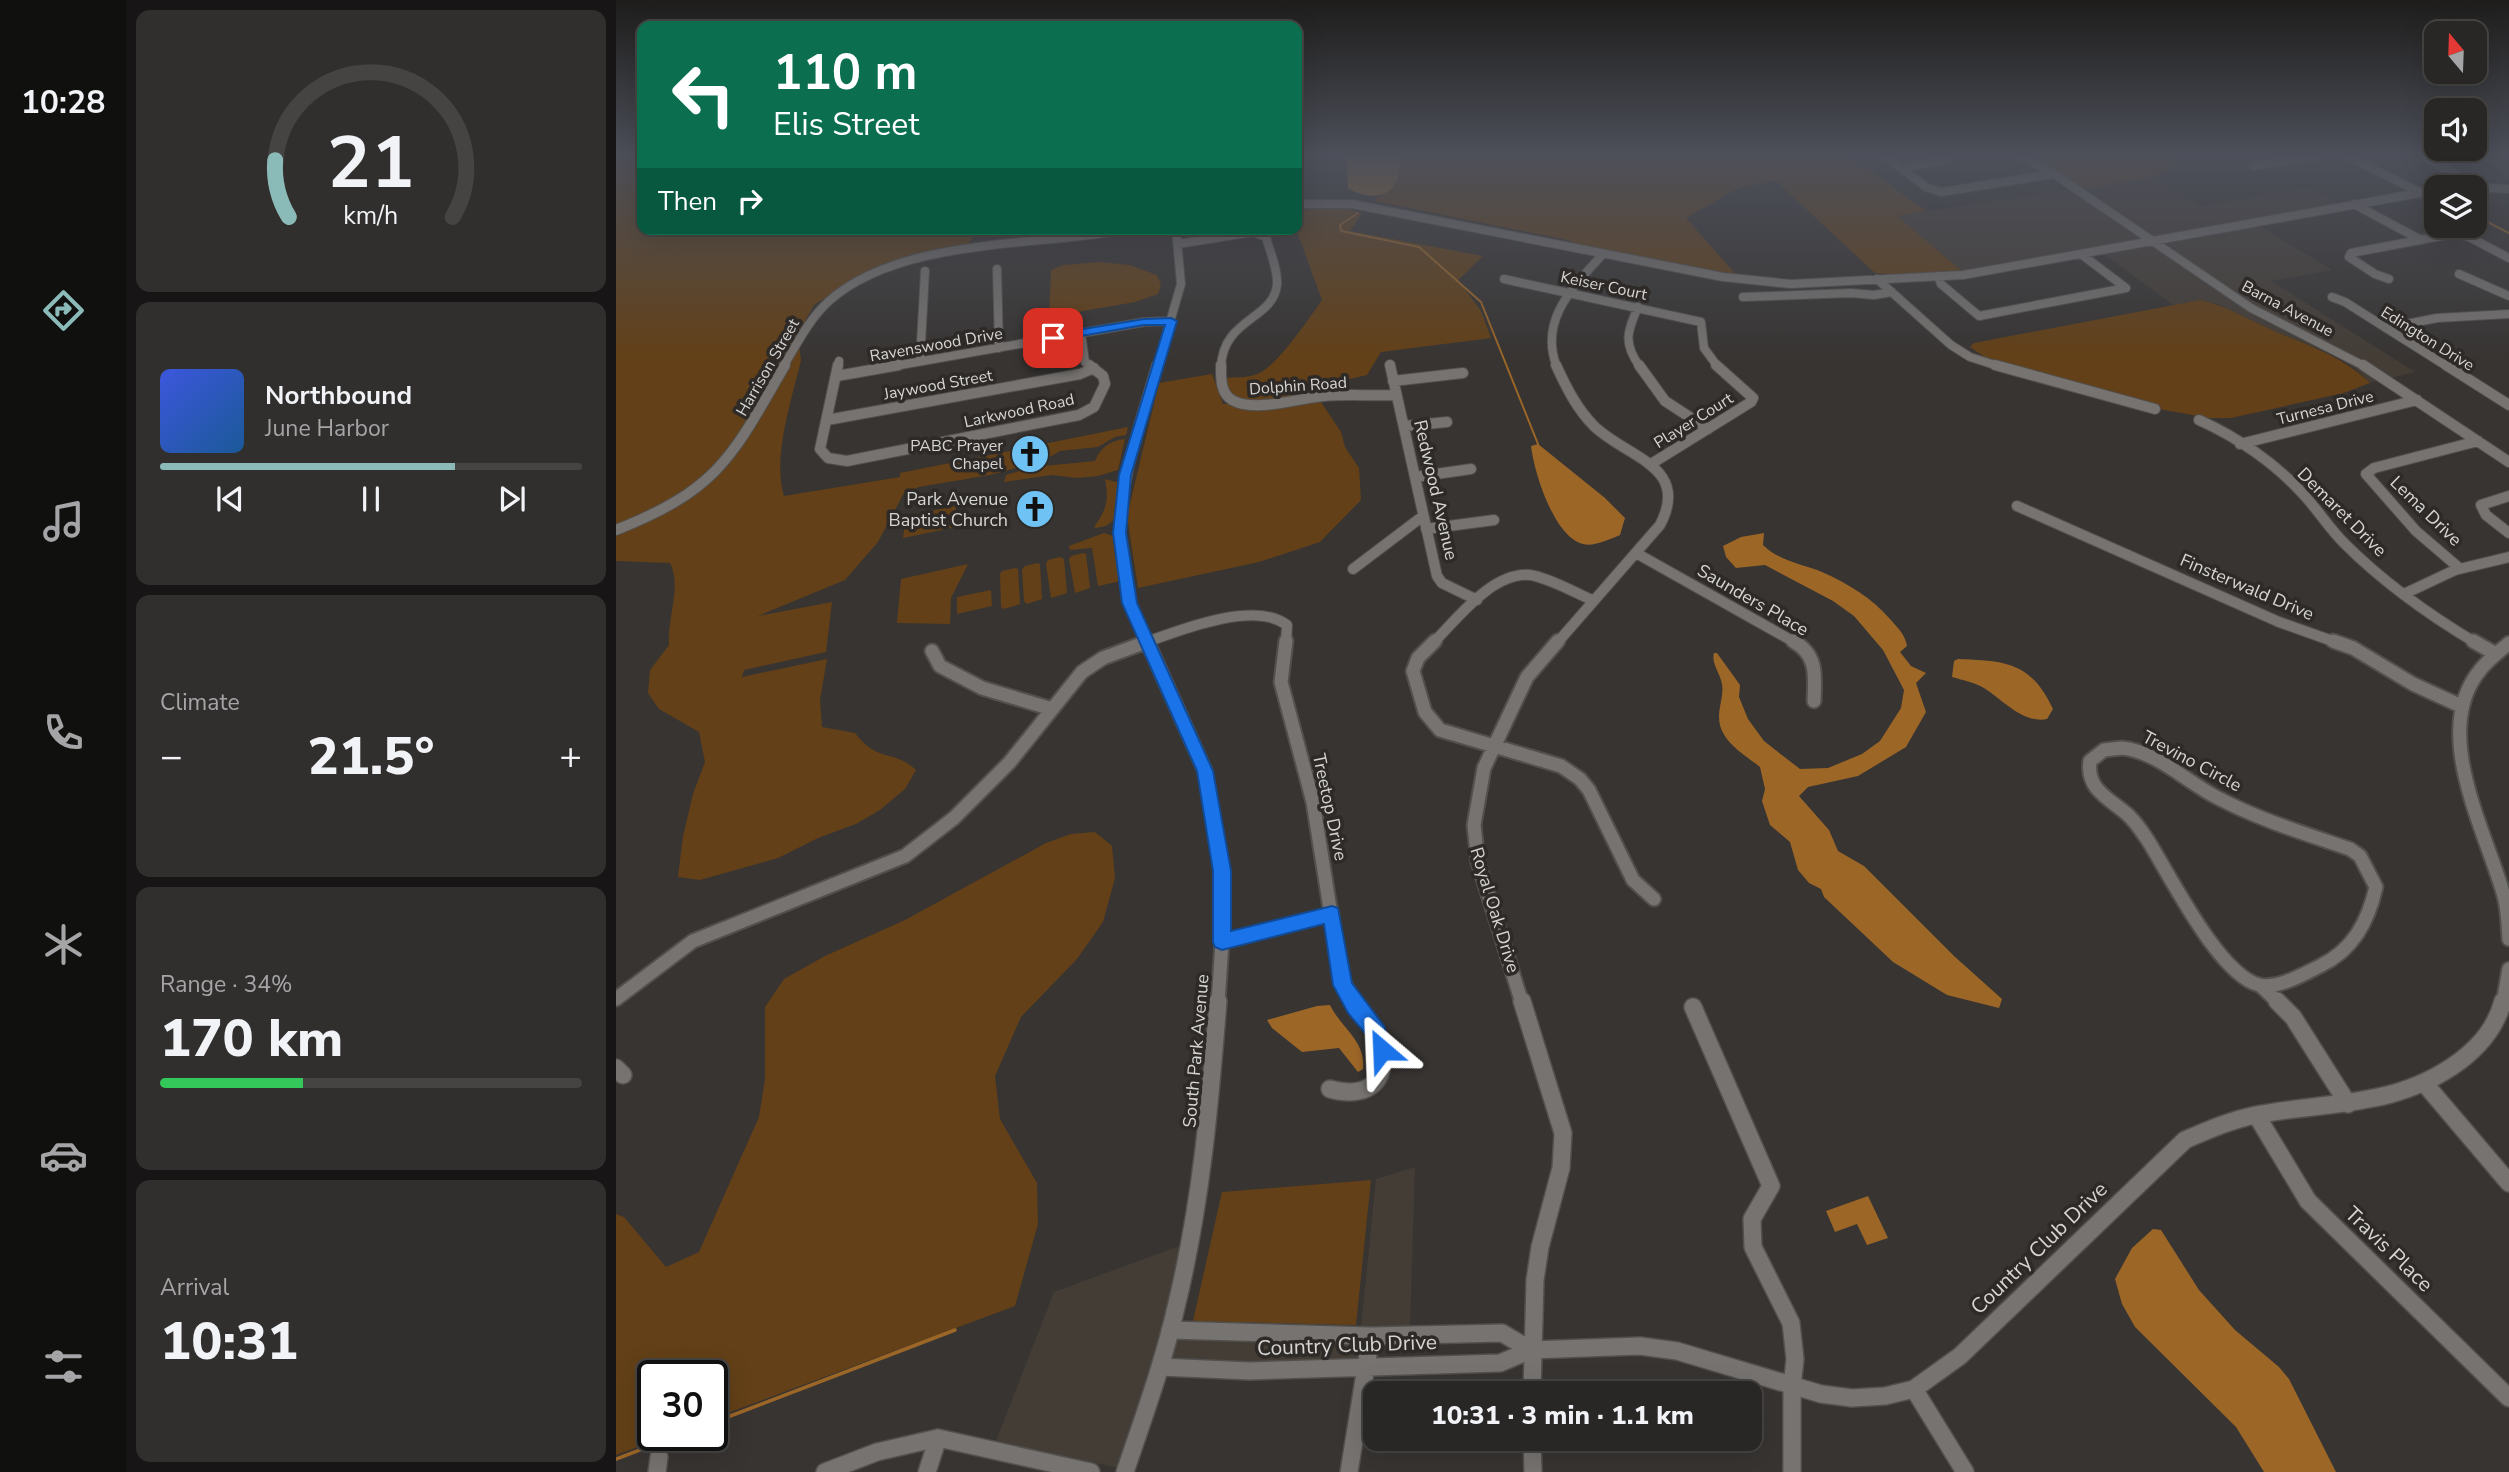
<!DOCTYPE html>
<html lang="en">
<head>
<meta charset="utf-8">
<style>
  body { margin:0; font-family:"Nunito Sans",sans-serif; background:#312f2e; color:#f1f3f6; height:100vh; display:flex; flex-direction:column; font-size:26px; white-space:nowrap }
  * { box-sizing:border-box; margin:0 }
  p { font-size:23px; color:#a5a5a7 }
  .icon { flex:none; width:38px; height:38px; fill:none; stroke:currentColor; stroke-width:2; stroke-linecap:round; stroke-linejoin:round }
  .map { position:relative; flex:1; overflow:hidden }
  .drawer { display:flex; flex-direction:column; gap:10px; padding:10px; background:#171515; width:490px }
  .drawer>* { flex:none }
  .guide { position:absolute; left:21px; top:21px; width:665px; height:214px; border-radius:14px; box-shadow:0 7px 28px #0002,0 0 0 2px #454443; background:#0b6e4f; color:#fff; overflow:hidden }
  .needle { width:46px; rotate:341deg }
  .tools { position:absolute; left:1808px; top:21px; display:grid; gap:14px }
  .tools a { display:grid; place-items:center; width:63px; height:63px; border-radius:14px; background:#292726; box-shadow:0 7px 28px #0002,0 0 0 2px #454443; font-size:35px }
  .speed { position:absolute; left:21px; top:1360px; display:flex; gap:14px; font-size:35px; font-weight:700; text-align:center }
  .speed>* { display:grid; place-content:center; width:91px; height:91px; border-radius:50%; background:#292726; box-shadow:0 7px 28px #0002,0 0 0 2px #454443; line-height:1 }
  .speed .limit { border:4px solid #111; border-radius:10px; background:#fff; color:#111 }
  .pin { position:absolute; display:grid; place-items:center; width:60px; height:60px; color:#fff; margin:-30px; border-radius:14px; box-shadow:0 4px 10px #0006 }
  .me { position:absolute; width:77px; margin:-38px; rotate:334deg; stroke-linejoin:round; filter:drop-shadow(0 0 5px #0008) }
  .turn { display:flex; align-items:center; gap:24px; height:147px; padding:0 21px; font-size:32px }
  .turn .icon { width:91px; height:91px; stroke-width:2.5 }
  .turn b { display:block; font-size:49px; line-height:60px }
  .then { display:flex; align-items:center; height:66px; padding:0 21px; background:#0003; gap:14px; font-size:26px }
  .big { font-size:52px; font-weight:800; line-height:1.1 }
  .drawer .card { flex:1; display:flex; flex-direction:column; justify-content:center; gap:10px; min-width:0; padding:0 24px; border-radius:14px; background:#312f2e }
  .drawer .dial { align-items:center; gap:0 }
  .dial svg { height:182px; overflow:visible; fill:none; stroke:#454443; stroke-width:7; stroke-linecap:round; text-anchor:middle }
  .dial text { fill:#f1f3f6; stroke:none }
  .song { display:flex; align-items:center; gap:21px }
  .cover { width:84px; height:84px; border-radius:10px; background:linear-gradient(135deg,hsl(230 70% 55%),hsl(210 70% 35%)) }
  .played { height:7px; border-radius:4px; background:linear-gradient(90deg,#8bbbb9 70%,#454443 70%) }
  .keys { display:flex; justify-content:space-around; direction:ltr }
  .heat { display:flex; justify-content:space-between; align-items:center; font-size:38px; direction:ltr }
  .charge { height:10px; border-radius:5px; background:linear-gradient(90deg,#34c759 34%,#454443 0) }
  .trip { position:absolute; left:747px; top:1381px; width:399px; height:70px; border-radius:14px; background:#292726; box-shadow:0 7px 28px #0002,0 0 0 2px #454443; font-weight:800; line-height:70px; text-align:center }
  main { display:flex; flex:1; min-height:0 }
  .dock { display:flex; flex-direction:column; width:126px; justify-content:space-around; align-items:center; background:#10100f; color:#a5a5a7 }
  .dock .icon { width:49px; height:49px }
  .dock .active { color:#8bbbb9 }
  .dock b { font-size:32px; color:#f1f3f6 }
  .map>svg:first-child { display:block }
  .built { fill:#443d36 }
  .green { fill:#634017 }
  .water { fill:#9c6627 }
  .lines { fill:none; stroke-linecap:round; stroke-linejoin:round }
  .stream-far1 { stroke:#9c6627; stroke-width:2 }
  .stream { stroke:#9c6627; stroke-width:3.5 }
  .minor-far3-casing { stroke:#52504e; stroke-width:10 }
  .minor-far2-casing { stroke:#52504e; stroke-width:12 }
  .minor-far1-casing { stroke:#52504e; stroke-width:17 }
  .minor-casing { stroke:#52504e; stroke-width:20 }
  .minor-far3 { stroke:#767370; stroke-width:8 }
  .minor-far2 { stroke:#767370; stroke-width:10 }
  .minor-far1 { stroke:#767370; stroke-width:13 }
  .minor { stroke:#767370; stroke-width:17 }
  .route { fill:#1a73e8; stroke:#114b97; stroke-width:2 }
  .labels { text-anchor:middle; stroke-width:7; stroke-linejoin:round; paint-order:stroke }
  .far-street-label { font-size:16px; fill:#d6d5d3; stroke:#2d2a28 }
  .far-poi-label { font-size:16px; fill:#d6d5d3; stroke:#2d2a28; text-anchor:end }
  .street-label { font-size:18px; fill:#d6d5d3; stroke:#2d2a28 }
  .poi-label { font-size:18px; fill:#d6d5d3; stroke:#2d2a28; text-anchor:end }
  .near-street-label { font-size:21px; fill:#d6d5d3; stroke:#2d2a28 }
</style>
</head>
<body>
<main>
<nav class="dock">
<b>10:28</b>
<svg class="icon active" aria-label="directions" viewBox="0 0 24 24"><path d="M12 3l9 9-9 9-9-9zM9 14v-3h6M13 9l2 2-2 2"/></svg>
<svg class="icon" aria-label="music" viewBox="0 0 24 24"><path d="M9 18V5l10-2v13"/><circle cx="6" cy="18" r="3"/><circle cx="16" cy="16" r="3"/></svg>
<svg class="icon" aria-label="phone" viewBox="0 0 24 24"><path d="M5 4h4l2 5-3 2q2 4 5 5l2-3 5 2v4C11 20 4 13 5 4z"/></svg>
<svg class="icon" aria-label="climate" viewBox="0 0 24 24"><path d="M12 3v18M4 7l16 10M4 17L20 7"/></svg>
<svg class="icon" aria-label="car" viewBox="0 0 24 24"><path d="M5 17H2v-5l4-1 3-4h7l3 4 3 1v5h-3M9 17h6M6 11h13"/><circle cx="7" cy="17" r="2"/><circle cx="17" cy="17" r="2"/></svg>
<svg class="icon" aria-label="filters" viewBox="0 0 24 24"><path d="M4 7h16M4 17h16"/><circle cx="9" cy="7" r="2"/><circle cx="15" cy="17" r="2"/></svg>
</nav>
<section class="drawer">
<div class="card dial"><svg viewBox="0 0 100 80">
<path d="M14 69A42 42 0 1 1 86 69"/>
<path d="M14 69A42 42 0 0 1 8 44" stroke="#8bbbb9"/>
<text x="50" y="56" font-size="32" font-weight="700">21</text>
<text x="50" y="72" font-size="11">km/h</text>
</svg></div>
<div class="card">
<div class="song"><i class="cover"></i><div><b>Northbound</b><p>June Harbor</p></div></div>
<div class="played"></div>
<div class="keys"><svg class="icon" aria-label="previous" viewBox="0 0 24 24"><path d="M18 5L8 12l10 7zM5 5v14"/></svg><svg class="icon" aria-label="pause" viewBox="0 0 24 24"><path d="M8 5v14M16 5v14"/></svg><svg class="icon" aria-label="next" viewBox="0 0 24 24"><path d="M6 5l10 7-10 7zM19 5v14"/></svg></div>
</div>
<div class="card"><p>Climate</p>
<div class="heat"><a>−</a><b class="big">21.5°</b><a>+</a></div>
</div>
<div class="card"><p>Range · 34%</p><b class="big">170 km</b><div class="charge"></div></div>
<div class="card"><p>Arrival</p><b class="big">10:31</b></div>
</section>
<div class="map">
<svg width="1893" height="1472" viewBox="0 0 1893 1472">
  <rect width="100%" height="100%" fill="#373432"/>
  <!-- built -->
  <path class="built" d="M1537,177L1587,206L1692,187L1726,205L1538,239L1462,189Z
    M1458,189L1534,240L1348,273L1280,216Z
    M1639,223L1716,270L1655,281L1799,372L1771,379L1658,319L1542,242Z
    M1538,243L1633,309L1766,380L1754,383L1740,369L1716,354L1654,329L1602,304L1584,300L1557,305L1489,255L1472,257L1469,255Z
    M799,1167L794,1327H745L760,1179Z
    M566,1245L548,1329L503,1468L380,1441L438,1292Z
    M559,1338L748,1344L746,1359L635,1362L554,1359Z"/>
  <!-- green -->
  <path class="green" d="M0,155H26V229H362L349,248L288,259L251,271L198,305L116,449L76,489L0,528Z
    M789,155H1233L1310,211L1281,216L1348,273L1283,275L1259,273L1160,181L1124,187L1070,218L1122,277L983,251L951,240L758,201C765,193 774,192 779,182C785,171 780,167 789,155Z
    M1406,155H1569L1560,166L1537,177L1462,189Z
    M697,208H729L746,213L734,231L867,256L842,280L865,311L875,338L765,352L751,375L712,384L706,394C684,397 636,409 617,398C610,394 610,386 609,378C619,377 632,378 641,374C660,368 694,317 706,300L680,229L686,211Z
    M484,262L513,265L541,275L545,285L542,294L519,302L433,317L435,270L447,265Z
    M1584,300C1610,305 1631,319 1654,329C1690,345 1725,355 1754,383L1728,393L1615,418H1593L1537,408L1406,375L1404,367L1376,362L1354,347L1358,343Z
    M183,345L185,360C176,399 156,458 168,496L284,477V473L512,427L510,435L499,437L482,447L444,451L427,461L374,475L303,487L288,493L262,542L229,580L142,616L216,602L210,652L128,670L126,677L211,659L204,700L206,727L239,733C263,764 276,748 300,770L289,789L264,810L240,824L202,838L162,858L84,880L62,877L67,836L77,794L89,762L83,732L43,709L32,693L34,670L53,645C51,618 66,587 54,563L0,561V533C33,516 71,502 99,478C129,453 163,381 183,345Z
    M596,374L607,404L703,399L725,432L729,447L743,468L745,500L704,542L643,562L522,588L511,516L543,383Z
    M509,439L502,470L482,476L461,478L436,475L388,482L390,475L417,467L479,461C484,448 495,440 509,439Z
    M489,479L504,483L498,520L490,526L480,528L478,527C491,509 493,500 489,479Z
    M340,506V527L287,538L290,516Z
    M488,533L500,537L505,579L501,582L482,586L476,548L454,550L453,546Z
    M467,553L470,554L474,588L459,593L453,559L455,556Z
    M444,557L448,559L451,593L435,598L430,564L432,560Z
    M421,563L424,564L426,599L411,604L408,601L406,569L409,566Z
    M352,564L335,598L334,624L281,623L285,579Z
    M399,568L402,569L404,604L388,609L385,607L384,574L386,571Z
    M375,590L376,606L341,614V597Z
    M479,832L496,846L499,878L487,922L461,959L405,1017L379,1076L384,1119L421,1183L422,1224L399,1306L96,1419V1376H37V1435H55L0,1455V1214L8,1217L50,1267L83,1252L143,1117L149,1079V1007L168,979L209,956L289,920L430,843L455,834Z
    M755,1180L740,1325L577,1321L606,1192Z"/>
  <!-- water -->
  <path class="water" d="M730,155H790C782,164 785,169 781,180C773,201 748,198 732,188Z
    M922,444L989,498L1009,518L1004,535C994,539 978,547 967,544C938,537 918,472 915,446Z
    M1148,533L1147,545C1163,561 1186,564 1206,572C1231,583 1256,598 1274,619C1281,627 1289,634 1291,646L1284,652L1295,666L1310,673L1300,683L1310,712L1290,747L1242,776L1192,787L1183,796L1213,830L1222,851L1248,866L1338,956L1386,999L1383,1008L1331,995L1277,962L1208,897L1205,889L1193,883L1182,870L1174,842L1154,825L1146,801L1149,789L1144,767C1128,754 1103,741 1103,717C1103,706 1108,694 1106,684C1104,673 1095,663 1098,653H1101L1124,685L1123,697L1132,719L1148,741L1184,769L1212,768L1246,754L1264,741L1285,708L1288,690L1267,650L1238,616L1217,601L1149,565L1120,568L1110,557L1107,546L1125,537Z
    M1342,659C1390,661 1415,662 1437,709L1431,719C1407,724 1387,700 1368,688C1358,682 1346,680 1336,677L1338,661Z
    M714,1005C726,1029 750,1041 747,1069L742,1072L723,1048L686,1052L656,1028L651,1020L701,1006Z
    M1252,1196L1272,1238L1251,1245L1241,1224L1219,1232L1210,1211Z
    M1537,1229L1545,1230L1583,1290L1619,1330L1663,1367L1673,1379L1720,1472H1648L1620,1427L1519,1327L1506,1304L1499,1279L1516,1248Z"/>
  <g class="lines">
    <!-- stream-far1 -->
    <path class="stream-far1" d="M742,213L724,225L725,231L803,247L865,302L922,444
      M1858,215L1893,233"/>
    <!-- stream -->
    <path class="stream" d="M96,1423L339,1330
      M0,1459L63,1435"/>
    <defs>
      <path id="minor-far3" d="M1268,155L1310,187L1325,192L1438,174
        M1403,155L1435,172L1635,308L1750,367
        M1730,155L1803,192
        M1803,155L1864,187
        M1637,166L1706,155
        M1285,168L1332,160
        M1858,187L1893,189
        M681,204H736L1107,277L1175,284L1347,275L1820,190
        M1738,204L1805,240
        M562,244L637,232L650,237C654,252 662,269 661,285C657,320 607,318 605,367
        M381,269L383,348
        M1843,274L1893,296
        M1322,276L1325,284L1363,316L1510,288L1465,254
        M888,279L1085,322L1088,348L1102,367
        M1261,279L1335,345L1354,357L1385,367
        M1773,279L1759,274L1733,257L1735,253L1836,234L1851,236L1893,258
        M1127,297L1235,293L1258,295L1276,292
        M1716,297L1729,302L1832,367
        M1022,307C1011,332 1007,343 1024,367
        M1770,328L1821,318L1893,314
        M465,333L469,362L475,367
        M304,361L309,271
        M167,367C181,344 193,319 213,301C285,237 422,247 513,229
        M222,367L223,361
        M273,367L528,322L555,321
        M541,367L565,284L560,229
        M941,367C922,320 958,286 987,254"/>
      <path id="minor-far2" d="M222,365L204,449L212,458L231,461L463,415L478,407L489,384L487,376L473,365
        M605,365C605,377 604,393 616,400C638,413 683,398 708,396C731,394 755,396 779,395
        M774,365L821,576L826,583L861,600
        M940,365C950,387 961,409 978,426C1011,458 1075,466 1044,525L941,643
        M1023,365L1049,401L1092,429
        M1379,365L1539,409
        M1747,365L1893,462
        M1830,365L1893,405
        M221,376L283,365
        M777,381L847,373
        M211,420L464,374L478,368
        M1583,420C1621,437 1659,463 1687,494C1702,510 1713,528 1728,543C1767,582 1813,615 1860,643
        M789,426L831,422
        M1624,444L1801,400
        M1035,464L1135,402L1137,398L1100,365
        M799,477L855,469
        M1893,496L1865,505L1870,515L1893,533
        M1401,506L1663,622L1722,643
        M810,529L878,520
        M0,530C103,489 116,457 169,365
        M1020,553L1180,643
        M1842,567L1800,531L1750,474L1758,468L1862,441
        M737,569L807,516
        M1788,594L1839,570L1893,557
        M528,643C564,630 638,600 671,625L670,643
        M532,643C526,630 518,617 514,603C489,520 518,444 541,365
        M817,643C842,618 876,572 914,575C931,577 960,593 976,600"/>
      <path id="minor-far1" d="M531,641L589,771L606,871V942L602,1003
        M670,641L665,682L697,802L725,977L738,1003
        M819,641L802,658L797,671L809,712L824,730L945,766L964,779L973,790L1017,880L1038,899
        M1177,641C1202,655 1199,675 1198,701
        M1717,641L1737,648L1797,684L1845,706
        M1857,641L1878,653
        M1893,643C1884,651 1873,659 1865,669C1813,730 1870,831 1888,896C1892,910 1892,925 1893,939
        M316,651L324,666L366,688L436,709
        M1506,748C1540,751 1572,783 1602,798C1644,820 1690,834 1734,849L1744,856L1760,887C1752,922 1737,950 1704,966C1688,974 1662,989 1643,985C1602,974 1554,875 1531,839C1525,830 1519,821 1511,814C1492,798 1470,789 1474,761L1488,750Z
        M606,942L716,914
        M1644,985L1663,1003
        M0,999L77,941L289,856L338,818L393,763L466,672L487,658L533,641
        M906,1003L862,862L858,825L868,768L911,677L942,641
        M1887,1003L1893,969"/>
      <path id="minor" d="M906,1001L947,1133L945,1168L924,1247L919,1280L916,1393
        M1661,1001L1677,1017L1732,1104
        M1077,1007L1155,1186L1136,1219L1137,1247L1175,1323L1179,1359L1176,1387V1472
        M0,1068L7,1075
        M1809,1084L1893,1183
        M714,1089C754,1100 776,1079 762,1038C757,1024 746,1013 737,1001
        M1641,1116L1692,1201L1893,1398
        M554,1330L755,1336L886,1333L915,1350
        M545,1367L634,1371L884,1363L915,1350L1024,1346L1061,1351L1205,1394L1236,1398L1269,1396L1298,1389L1344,1356L1569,1140C1592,1130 1615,1120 1640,1115C1713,1101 1781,1108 1844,1061C1865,1045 1880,1027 1887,1001
        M1298,1389L1349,1472
        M916,1438L917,1472
        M41,1472L43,1457
        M209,1472L261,1452L322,1438L475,1472
        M311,1472L322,1438
        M509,1472C528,1416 548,1361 561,1303C585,1204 594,1103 602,1001
        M733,1472L755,1336"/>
    </defs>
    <!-- minor-far3 casing -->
    <use href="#minor-far3" class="minor-far3-casing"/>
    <!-- minor-far2 casing -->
    <use href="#minor-far2" class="minor-far2-casing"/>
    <!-- minor-far1 casing -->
    <use href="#minor-far1" class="minor-far1-casing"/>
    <!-- minor casing -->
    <use href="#minor" class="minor-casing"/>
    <!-- minor-far3 -->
    <use href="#minor-far3" class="minor-far3"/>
    <!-- minor-far2 -->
    <use href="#minor-far2" class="minor-far2"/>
    <!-- minor-far1 -->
    <use href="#minor-far1" class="minor-far1"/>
    <!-- minor -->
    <use href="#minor" class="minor"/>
  </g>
  <!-- sky -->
  <linearGradient id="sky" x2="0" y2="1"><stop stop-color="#1e1d1c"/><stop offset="0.43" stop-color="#4d505a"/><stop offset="1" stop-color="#4d505a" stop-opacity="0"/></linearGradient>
  <rect width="1893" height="361" fill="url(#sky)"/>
  <!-- route -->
  <path class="route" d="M555,318L561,321L515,475L510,533L521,603L597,771L615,871V931L716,906L722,908L736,983L768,1026L776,1050L773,1056L766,1059L759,1056L753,1038L732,1013L717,985L708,924L606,950L599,947L597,942V871L581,771L506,603L497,533L503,475L549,325H528L437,341L432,338L437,334L528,319Z"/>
  <!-- icons -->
  <defs>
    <symbol id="church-disc" viewBox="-11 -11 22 22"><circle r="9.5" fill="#6fc2f4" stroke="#2d2a28"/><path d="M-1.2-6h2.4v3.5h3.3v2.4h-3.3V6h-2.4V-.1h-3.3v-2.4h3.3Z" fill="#111"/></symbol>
  </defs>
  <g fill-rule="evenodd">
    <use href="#church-disc" x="392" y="432" width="44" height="44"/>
    <use href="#church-disc" x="397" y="487" width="44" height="44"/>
  </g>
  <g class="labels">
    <!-- far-street labels -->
    <g class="far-street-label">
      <text transform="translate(988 285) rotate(12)" y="6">Keiser Court</text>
      <text transform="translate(1672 308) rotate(28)" y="6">Barna Avenue</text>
      <text transform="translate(1812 338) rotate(32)" y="6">Edington Drive</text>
      <text transform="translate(320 344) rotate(-10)" y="6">Ravenswood Drive</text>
      <text transform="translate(151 367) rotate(-60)" y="6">Harrison Street</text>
      <text transform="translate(322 384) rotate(-10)" y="6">Jaywood Street</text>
      <text transform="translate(682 385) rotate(-4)" y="6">Dolphin Road</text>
      <text transform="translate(1709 407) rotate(-14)" y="6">Turnesa Drive</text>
      <text transform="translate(403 410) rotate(-12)" y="6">Larkwood Road</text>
      <text transform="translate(1077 420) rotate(-32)" y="6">Player Court</text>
    </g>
    <!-- far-poi labels -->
    <g class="far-poi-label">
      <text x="387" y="451">PABC Prayer<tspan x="387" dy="18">Chapel</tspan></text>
    </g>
    <!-- street labels -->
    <g class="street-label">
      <text transform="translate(820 490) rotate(77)" y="6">Redwood Avenue</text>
      <text transform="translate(1810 511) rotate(44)" y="6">Lema Drive</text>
      <text transform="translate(1726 512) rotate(45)" y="6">Demaret Drive</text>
      <text transform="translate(1631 587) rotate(23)" y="6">Finsterwald Drive</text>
      <text transform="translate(1137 600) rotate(30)" y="6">Saunders Place</text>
      <text transform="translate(1576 761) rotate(28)" y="6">Trevino Circle</text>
      <text transform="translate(714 807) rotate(78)" y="6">Treetop Drive</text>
      <text transform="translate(879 910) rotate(73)" y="6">Royal Oak Drive</text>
      <text transform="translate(580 1051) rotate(-85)" y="6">South Park Avenue</text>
    </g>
    <!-- poi labels -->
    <g class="poi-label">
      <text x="392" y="505">Park Avenue<tspan x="392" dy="21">Baptist Church</tspan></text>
    </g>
    <!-- near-street labels -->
    <g class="near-street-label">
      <text transform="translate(1423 1248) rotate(-44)" y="7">Country Club Drive</text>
      <text transform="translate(1773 1249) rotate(44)" y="7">Travis Place</text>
      <text transform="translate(731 1345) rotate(-2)" y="7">Country Club Drive</text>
    </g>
  </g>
</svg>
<div class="tools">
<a><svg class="needle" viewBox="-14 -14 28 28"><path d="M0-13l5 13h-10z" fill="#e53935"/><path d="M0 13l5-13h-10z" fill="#a5a5a7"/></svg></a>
<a><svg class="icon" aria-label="sound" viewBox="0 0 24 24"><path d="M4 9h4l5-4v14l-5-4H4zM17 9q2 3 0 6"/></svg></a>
<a><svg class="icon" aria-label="layers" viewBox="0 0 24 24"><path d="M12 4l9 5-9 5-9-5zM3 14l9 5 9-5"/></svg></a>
</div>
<div class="speed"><div class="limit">30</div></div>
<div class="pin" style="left:437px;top:338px;background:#d93025"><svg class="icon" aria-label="arrive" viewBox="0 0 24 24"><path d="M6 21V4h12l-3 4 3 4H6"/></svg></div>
<svg class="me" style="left:766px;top:1050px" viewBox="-20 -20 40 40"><path d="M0-17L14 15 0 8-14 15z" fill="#1a73e8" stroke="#fff" stroke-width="4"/></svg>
<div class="trip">10:31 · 3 min · 1.1 km</div>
<div class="guide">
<div class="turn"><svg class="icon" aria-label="left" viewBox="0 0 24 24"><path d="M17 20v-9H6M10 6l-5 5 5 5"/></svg><div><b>110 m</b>Elis Street</div></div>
<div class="then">Then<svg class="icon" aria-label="right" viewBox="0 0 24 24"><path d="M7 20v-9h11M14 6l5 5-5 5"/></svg></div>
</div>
</div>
</main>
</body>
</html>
